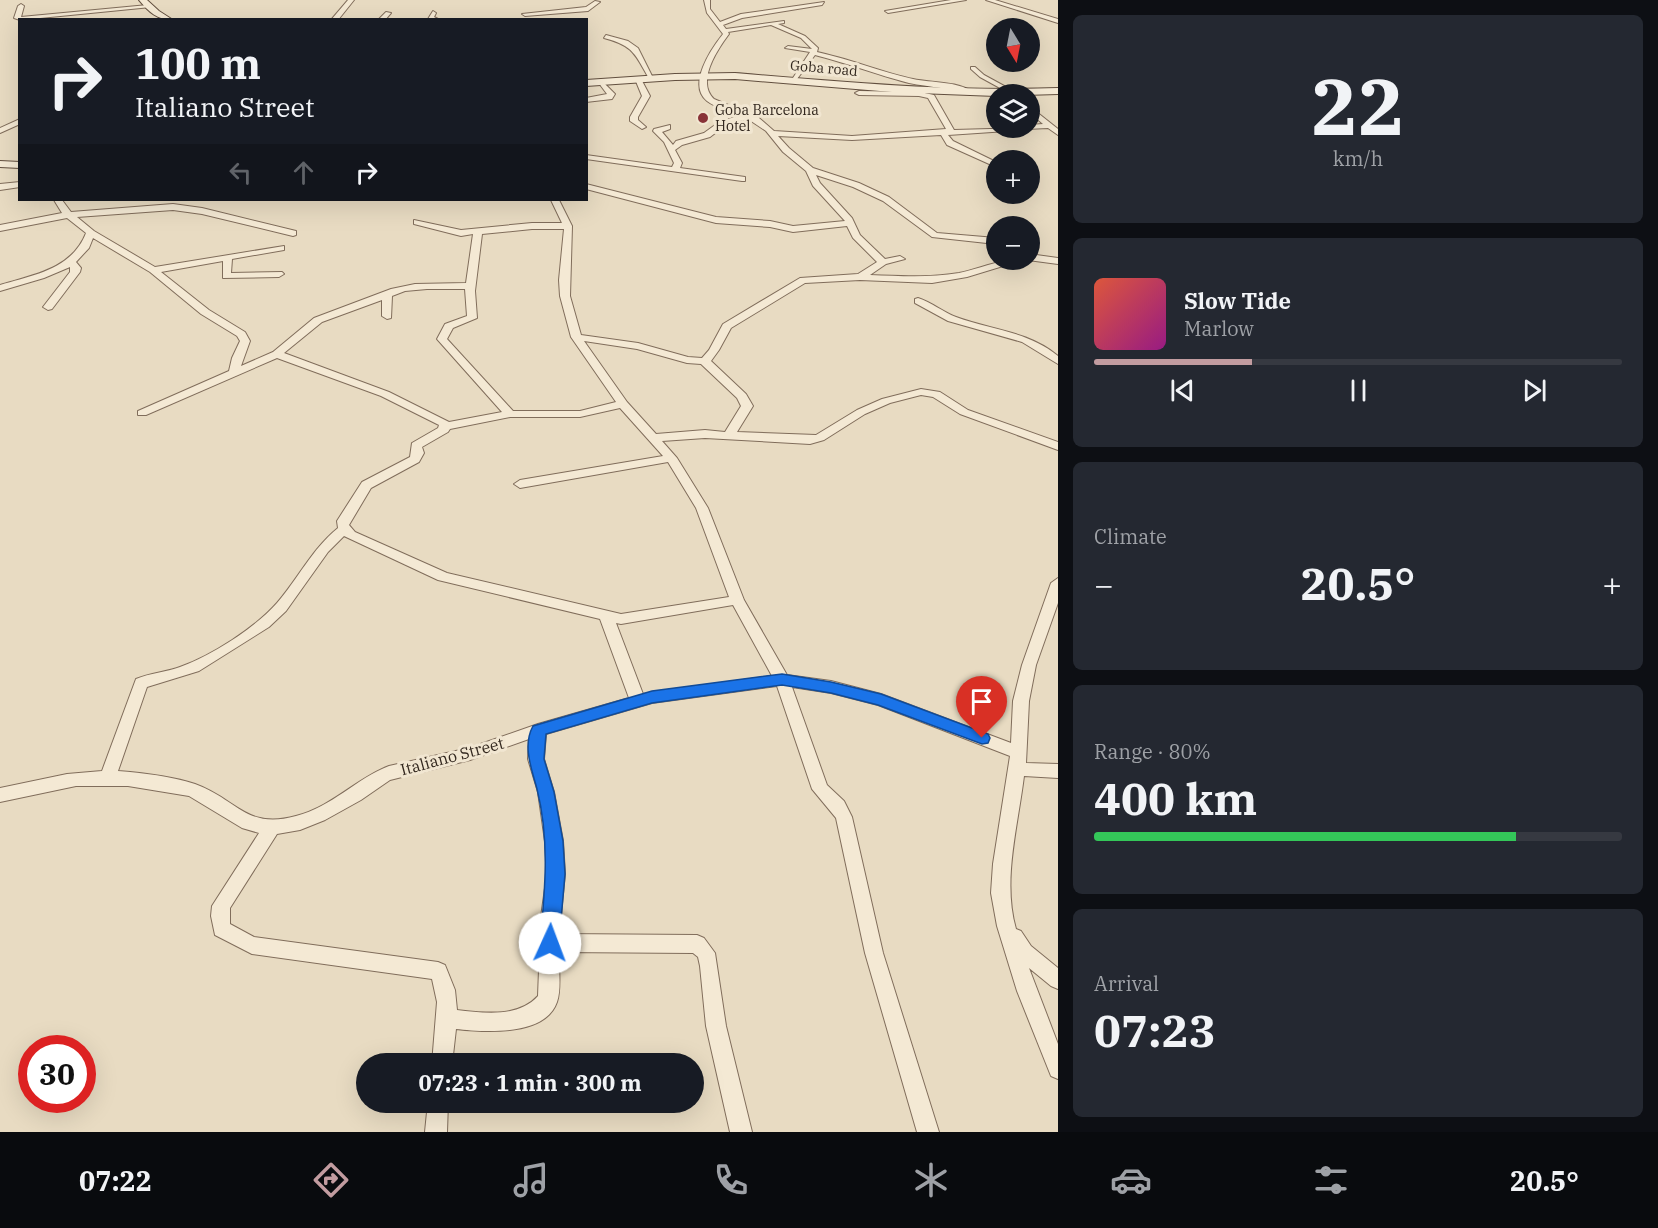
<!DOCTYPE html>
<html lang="en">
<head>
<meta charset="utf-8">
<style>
  body { margin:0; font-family:"IBM Plex Serif",serif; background:#242831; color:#f1f3f6; height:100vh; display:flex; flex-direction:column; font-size:22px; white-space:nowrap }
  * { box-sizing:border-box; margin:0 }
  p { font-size:20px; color:#9ea1a6 }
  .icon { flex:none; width:33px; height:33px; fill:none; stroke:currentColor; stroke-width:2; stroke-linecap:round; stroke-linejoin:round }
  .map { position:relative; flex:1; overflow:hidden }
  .side { display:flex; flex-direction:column; gap:15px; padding:15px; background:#0d0f14; width:600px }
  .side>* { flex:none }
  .top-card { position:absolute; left:18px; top:18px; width:570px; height:183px; border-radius:0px; box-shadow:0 6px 24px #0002; background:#171b24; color:#f1f3f6; overflow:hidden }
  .needle { width:39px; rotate:170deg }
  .tools { position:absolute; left:986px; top:18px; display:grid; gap:12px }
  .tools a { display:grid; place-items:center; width:54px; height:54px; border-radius:50%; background:#171b24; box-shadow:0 6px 24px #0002; font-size:30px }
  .speed { position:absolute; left:18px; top:1035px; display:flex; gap:12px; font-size:30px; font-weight:700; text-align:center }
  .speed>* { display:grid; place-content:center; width:78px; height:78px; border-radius:50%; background:#171b24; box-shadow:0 6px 24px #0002; line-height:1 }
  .speed .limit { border:9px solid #d22; background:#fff; color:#111 }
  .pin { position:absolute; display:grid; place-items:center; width:51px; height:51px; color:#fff; margin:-62px -26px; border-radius:50% 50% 50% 0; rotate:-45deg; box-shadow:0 0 6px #0007 }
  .pin .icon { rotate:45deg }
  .me { position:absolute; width:66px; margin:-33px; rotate:2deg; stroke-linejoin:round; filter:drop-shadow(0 0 4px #0008) }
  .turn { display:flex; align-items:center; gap:21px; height:126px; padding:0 18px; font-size:27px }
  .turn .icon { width:78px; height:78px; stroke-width:2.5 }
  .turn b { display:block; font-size:42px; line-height:51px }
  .lanes { display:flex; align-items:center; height:57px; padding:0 18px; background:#0003; justify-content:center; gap:30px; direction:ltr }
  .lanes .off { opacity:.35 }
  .big { font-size:45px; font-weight:800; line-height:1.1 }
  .side .widget { flex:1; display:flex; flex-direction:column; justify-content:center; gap:9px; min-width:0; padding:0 21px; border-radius:9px; background:#242831 }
  .side .dial { align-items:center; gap:0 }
  .dial b { font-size:78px; line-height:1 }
  .song { display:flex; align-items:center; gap:18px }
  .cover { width:72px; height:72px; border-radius:9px; background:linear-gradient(135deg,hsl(10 70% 55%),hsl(310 70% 35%)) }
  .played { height:6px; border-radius:3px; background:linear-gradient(90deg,#c29ca0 30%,#363941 30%) }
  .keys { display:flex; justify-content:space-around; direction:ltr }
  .heat { display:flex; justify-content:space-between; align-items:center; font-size:33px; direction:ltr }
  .charge { height:9px; border-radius:4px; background:linear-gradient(90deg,#34c759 80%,#363941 0) }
  .trip { position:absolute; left:356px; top:1053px; width:348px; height:60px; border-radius:30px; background:#171b24; box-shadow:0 6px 24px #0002; font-weight:800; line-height:60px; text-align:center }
  .tab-bar { display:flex; height:96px; justify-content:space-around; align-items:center; background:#090b0e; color:#9ea1a6 }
  .tab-bar .icon { width:42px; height:42px }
  .tab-bar .on { color:#c29ca0 }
  .tab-bar b { font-size:27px; color:#f1f3f6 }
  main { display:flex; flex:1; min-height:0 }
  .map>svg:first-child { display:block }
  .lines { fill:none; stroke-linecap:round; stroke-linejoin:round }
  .street-casing { stroke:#806d5b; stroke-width:2 }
  .secondary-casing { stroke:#624f3f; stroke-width:2 }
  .street { fill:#f4e9d4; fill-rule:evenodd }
  .secondary { fill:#f4e9d4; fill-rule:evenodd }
  .route { fill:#1a73e8; stroke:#114b97; stroke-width:1.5 }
  .poi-dot { fill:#883237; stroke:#f1e6d1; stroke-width:2 }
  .labels { text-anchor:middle; stroke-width:6; stroke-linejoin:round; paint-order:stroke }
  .far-street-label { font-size:14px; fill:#32271e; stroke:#f1e6d1 }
  .far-poi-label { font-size:14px; fill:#32271e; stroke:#f1e6d1; text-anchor:start }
  .street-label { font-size:16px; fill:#32271e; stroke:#f1e6d1 }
</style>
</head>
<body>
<main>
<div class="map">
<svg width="1058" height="1132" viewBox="0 0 1058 1132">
  <rect width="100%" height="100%" fill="#e8dbc2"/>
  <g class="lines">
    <defs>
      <path id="street" d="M348,0H354L338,20H331Z
        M704,0H710V9L720,22L741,14L824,2L822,5L742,18L723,25L726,29L784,21V23L778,24L805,36L818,48L817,52C850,59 881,72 913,79C932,83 957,81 973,92L969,94C950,88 929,87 909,83C878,75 847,63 815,55L794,83L791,81L810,52L785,48L788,46L812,49L801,38L771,25L728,32L729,34C717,50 696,82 714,99L759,118L774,131L852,136L946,129L928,98L919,96L859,95L855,93L859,91L913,92L916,88L920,92L934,95L954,130L1024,128L1020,130L948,135L953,141L996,162V167L947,145L941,135L852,140L778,136L789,148L813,168L859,183L889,197L937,233L996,238V244L932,237L883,201L853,187L816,175L820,183L852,218L860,235L885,259L900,256L905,259L886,264L870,275C900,276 929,278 959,273C980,269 1001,258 1023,260L967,277L932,283L860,280L805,283L731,328L719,350L711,361L746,394L753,406L737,432L816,435L857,410L882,399L921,389L940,392L968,410L1058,442V450L960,414L933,397L921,395L890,403L865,414L824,440L810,444L705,438L662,441L677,458L708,508L744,600L787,675L831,681L881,694L1011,743L1013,701L1022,665L1051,583L1058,578V603L1036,665L1029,701L1026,763L1058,764V778L1024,776C1018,826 1002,881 1016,929L1021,931L1031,946L1058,968V989L1051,986L1029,968L1058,1044V1079L1051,1076L1017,991L997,926L991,893L993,864L1010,756L878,705L831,693L792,687L827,785L844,801L852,817L883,953L939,1132H917L865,953L836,818L812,789L777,686L652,703L546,734L544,759L554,792L563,841L565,874L559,934L697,935L704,938L715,953L726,1026L752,1132H730L706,1026L700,966L698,957L693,953L559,952C558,967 562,988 557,1002C545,1037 483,1032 456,1029L452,1064H432L437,1002L432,979L252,954L215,935L211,916L212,906L259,833L242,828L189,796L128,786H76L0,802V788L67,774L102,771L136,679C150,673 166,672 180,667C211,656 255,628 277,603C298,579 312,549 338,528L337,521L362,482L410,457L412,443L438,428L439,425L381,396L277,358L146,415H138V411L229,371L232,358L240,341L237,336L201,314L150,272L93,238L89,248L76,262L81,268L80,272L52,309L48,310L43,307L70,272V267L44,278L0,291V285C34,275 72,269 86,233L67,218L0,231V225L62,213L54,200H62L71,212L173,204L202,208L296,231V235L293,236L202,214L173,210L77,217L94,231L155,267L284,246V250L232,259L231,273L282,272L284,274L279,277L223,278V261L161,272L209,310L245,332L250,341L241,366L273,352L314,318L391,289L415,284L466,283L473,234L461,236L414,224V220L461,230L532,223H562L551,200H559L572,226L570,296L581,335L638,343L688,357L702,358L709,350L723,324L800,278L858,274L877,262L853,238L847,226L793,232L770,227L716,223L586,189V184L716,217L770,221L793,226L845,221L813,186L806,171L783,152L766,131L748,119L727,124L710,137L682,145L675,150L682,163L680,168L745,177V181H742L586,159V155L672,167L674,163L664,142L653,131L654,129L670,125V129L662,132L673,145L676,141L704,133L722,120L741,116C731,112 716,108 707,101C687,85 711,49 723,34L707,13ZM532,229H564L559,280L560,296L571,337L616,402L580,411H513L447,339L453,328L477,318L475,291L482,234ZM427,289H465L467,316L445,324L437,339L502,412L449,422L389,392L284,353L322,322L382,300V316L387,319L391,318L392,296L405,291ZM584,341L637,349L687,363L701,364L737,398L741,406L725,432L705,430L656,434L627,402ZM620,408L663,456L520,480L514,484L520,488L668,462L696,508L729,597L621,614L447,573L355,532L349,525L371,488L419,462L424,453L422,447L448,432L450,429L510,417H580ZM344,536L438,580L600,619L629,698L538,724L469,748L389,766C357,778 332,807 296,816C246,830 237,799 195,784C171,776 143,773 118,771L147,687L199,671L269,627L286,611L328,552ZM733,605L772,676L643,694L616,623L621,624ZM529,739L528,759L538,792L545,841L547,874L541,917L538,996C518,1018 484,1013 457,1010L455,990L445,965L438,962L254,937L230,924V908L277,834L300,830L325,820L361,800L390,780L470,760Z
        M951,0H966L888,13L885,11Z
        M986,0H995L1058,19V23Z
        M595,1L600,2L588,11L525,16L522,14L586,7Z
        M21,4L24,6L21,17L148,5L151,7L20,20L14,18L18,6Z
        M433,11L436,13L434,17L440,20L428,19Z
        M386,12L391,13L385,20H378Z
        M606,35L628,41L638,48L654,80H650C635,55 635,46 604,38Z
        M971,67H975L984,75L1017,93L1011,94L980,77L971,69Z
        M638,77L641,79L650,96L638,117V120L646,127L642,129L630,121V117L642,96L635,79Z
        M601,80L615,94L612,99L586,102V98L607,94L598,82Z
        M1029,106L1058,129V135L1048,128L1026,129L1029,125L1043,124L1029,112Z
        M20,119V124L0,133V128Z
        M20,182V187L0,190V184Z
        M1005,194H1015L1022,198L1018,201Z
        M1029,254L1058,258V264L1028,260Z
        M918,298C931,302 943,312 956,317C991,330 1028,331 1058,356V364L1022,342L948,321L915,303V299Z
        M428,1102H448L447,1132H425Z"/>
      <path id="secondary" d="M139,0H147L159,11L173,20C157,20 149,12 139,0Z
        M735,73C843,82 950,92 1058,88V94L996,96L892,92L735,79L675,80L586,86V80L675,74Z
        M0,161L20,162V168L0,167Z"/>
    </defs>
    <!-- street casing -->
    <use href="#street" class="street-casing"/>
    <!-- secondary casing -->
    <use href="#secondary" class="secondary-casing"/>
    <!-- street -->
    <use href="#street" class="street"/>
    <!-- secondary -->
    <use href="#secondary" class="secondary"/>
  </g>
  <!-- route -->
  <path class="route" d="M782,674L831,682L881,694L988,734L990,738L988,743L982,744L878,705L831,693L782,685L652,703L546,734L544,759L554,792L563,841L565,874L559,943L557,949L550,951L543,949L540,943C545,891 550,841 537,789C532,770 522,746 533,726L652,691Z"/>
  <!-- markers -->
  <circle class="poi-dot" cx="703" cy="118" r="6"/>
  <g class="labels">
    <!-- far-street labels -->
    <g class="far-street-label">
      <text transform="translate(824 68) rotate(5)" y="5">Goba road</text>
    </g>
    <!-- far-poi labels -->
    <g class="far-poi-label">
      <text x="715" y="115">Goba Barcelona<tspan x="715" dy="16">Hotel</tspan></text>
    </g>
    <!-- street labels -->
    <g class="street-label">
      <text transform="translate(452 756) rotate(-15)" y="6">Italiano Street</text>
    </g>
  </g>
</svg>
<div class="tools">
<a><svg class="needle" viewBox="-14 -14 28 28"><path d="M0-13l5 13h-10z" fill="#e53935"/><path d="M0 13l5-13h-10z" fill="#9ea1a6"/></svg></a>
<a><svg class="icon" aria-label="layers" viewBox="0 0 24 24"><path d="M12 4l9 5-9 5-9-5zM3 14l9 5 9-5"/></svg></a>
<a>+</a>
<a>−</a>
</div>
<div class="speed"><div class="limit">30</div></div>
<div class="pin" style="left:982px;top:738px;background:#d93025"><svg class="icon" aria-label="arrive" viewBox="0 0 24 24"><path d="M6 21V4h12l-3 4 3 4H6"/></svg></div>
<svg class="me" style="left:550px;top:943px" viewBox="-20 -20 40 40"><circle r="19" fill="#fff"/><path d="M0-13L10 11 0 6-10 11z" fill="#1a73e8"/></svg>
<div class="trip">07:23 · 1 min · 300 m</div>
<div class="top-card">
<div class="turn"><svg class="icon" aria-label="right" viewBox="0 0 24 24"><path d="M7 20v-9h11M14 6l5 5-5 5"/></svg><div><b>100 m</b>Italiano Street</div></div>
<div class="lanes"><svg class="icon off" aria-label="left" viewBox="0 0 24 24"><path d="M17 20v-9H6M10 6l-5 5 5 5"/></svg><svg class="icon off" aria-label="ahead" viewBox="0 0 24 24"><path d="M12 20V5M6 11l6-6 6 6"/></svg><svg class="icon" aria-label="right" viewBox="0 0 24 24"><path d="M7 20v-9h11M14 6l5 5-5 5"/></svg></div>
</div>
</div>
<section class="side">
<div class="widget dial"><b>22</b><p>km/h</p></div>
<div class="widget">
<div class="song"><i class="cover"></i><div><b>Slow Tide</b><p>Marlow</p></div></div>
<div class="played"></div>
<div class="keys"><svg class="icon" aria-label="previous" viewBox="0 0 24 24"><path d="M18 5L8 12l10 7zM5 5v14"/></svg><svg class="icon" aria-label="pause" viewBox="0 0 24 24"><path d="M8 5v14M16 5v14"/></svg><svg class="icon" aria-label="next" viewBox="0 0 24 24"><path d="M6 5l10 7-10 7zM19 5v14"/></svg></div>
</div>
<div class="widget"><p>Climate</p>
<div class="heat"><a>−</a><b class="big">20.5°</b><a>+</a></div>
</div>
<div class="widget"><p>Range · 80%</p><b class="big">400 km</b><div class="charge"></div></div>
<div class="widget"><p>Arrival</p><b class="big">07:23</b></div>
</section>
</main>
<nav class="tab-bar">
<b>07:22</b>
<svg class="icon on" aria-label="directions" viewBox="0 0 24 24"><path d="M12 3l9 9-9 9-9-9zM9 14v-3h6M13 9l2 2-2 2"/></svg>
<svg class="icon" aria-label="music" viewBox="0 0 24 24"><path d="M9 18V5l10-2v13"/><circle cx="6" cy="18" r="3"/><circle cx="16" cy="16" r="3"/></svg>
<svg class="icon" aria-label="phone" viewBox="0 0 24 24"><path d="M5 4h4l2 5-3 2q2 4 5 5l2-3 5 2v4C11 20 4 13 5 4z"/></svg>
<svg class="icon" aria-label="climate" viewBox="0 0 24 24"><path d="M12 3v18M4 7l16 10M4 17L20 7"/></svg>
<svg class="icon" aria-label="car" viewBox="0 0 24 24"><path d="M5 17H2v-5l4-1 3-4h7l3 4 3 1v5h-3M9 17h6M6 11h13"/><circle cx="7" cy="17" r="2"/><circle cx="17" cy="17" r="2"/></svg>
<svg class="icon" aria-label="filters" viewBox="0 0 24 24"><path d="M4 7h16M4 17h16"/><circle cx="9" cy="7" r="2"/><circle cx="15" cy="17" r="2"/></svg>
<b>20.5°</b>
</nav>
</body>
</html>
